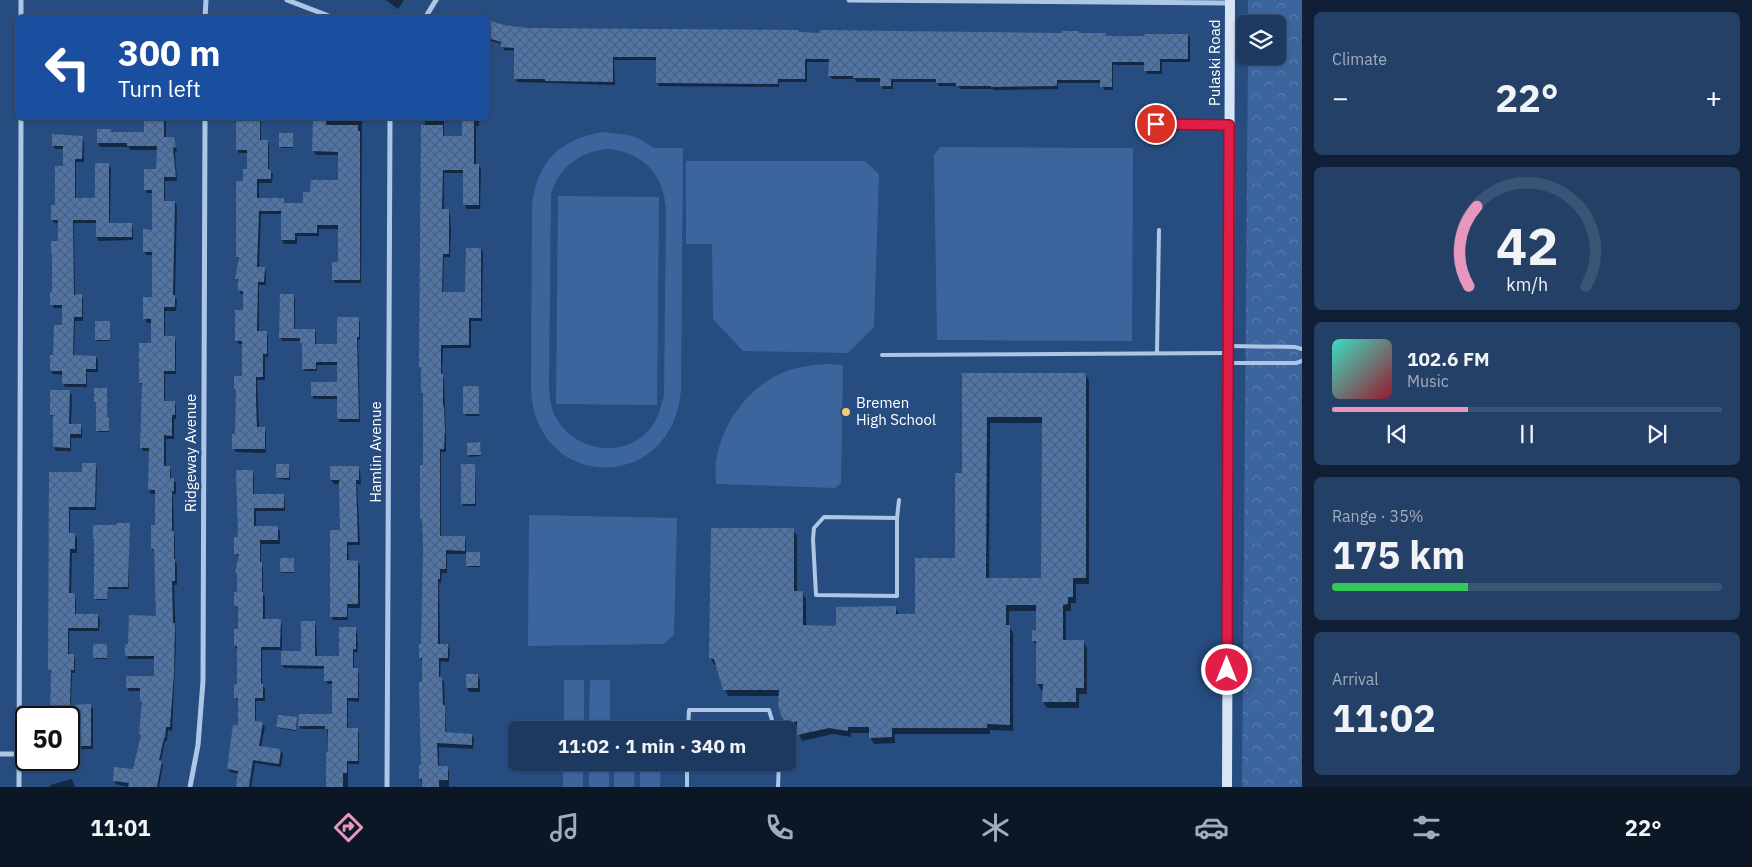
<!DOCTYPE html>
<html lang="en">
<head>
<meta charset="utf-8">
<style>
  body { margin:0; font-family:"IBM Plex Sans",sans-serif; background:#254066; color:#f1f3f6; height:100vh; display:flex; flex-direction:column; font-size:19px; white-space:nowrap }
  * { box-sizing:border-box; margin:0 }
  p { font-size:16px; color:#a0acbd }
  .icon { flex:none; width:28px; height:28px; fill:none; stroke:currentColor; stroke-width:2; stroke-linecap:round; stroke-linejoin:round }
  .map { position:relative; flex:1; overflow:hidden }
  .details { display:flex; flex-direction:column; gap:12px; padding:12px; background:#101f35; width:450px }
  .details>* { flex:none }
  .guide { position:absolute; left:15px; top:15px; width:475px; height:105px; border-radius:8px; box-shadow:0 1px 4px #0004,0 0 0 1px #3b5375; background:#1a4fa0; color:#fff; overflow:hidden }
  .tools { position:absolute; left:1236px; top:15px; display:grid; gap:10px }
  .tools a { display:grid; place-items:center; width:50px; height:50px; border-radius:8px; background:#1d3960; box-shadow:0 1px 4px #0004,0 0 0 1px #3b5375; font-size:25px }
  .speed { position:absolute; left:15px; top:706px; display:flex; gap:10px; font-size:25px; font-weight:700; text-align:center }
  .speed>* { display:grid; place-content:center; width:65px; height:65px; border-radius:50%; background:#1d3960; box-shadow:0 1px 4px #0004,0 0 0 1px #3b5375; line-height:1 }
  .speed .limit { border:2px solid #111; border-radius:8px; background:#fff; color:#111 }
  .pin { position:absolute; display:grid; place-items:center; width:42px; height:42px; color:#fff; margin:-21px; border:2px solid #fff; border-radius:50%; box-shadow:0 1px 5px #0007 }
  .me { position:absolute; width:55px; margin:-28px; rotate:0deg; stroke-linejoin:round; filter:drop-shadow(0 0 4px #0008) }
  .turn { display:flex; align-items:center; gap:18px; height:105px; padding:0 20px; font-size:22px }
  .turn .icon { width:65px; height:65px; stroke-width:2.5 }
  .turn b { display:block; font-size:35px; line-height:42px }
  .big { font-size:38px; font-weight:700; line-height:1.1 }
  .details .tile { flex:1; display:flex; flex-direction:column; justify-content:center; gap:8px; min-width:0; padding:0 18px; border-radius:8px; background:#254066 }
  .details .dial { align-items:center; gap:0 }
  .dial svg { height:130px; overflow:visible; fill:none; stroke:#3b5375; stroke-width:7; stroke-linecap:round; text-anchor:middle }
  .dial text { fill:#f1f3f6; stroke:none }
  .song { display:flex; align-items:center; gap:15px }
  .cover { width:60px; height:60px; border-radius:8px; background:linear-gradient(135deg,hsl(170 70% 55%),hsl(350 70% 35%)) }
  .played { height:5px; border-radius:2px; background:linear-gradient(90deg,#e797bd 35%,#3b5375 35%) }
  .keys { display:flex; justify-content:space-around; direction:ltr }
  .heat { display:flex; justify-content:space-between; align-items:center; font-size:28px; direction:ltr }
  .charge { height:8px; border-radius:4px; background:linear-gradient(90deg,#34c759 35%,#3b5375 0) }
  .trip { position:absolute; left:508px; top:721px; width:288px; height:50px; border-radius:8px; background:#1d3960; box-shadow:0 1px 4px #0004,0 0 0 1px #3b5375; font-weight:700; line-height:50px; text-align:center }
  .menu { display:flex; height:80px; justify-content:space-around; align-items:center; background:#0c1726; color:#a0acbd }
  .menu .icon { width:35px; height:35px }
  .menu .active { color:#e797bd }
  .menu b { font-size:22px; color:#f1f3f6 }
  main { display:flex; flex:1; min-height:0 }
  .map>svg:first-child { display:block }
  .park { fill:url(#park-crowns) }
  .pitch { fill:#3c659d; fill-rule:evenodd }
  .shadow { fill:#0007; fill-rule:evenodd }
  .building { fill:url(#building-cross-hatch); fill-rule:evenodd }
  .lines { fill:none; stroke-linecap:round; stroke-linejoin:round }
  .service { stroke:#aec6e6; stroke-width:4 }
  .minor { stroke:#aec6e6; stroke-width:5 }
  .secondary { stroke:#d7e4f5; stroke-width:10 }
  .route-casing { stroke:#92132f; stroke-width:12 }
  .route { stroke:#e11d48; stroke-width:9 }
  .poi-dot { fill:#eecd74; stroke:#274c80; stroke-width:2 }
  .labels { text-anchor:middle; stroke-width:5; stroke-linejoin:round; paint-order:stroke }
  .street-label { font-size:15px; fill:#fff; stroke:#274c80 }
  .poi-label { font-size:15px; fill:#fff; stroke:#274c80; text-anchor:start }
</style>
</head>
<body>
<main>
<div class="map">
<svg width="1302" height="787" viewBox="0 0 1302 787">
  <defs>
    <pattern id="park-crowns" width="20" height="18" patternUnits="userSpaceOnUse" patternTransform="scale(1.25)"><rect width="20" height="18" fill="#3c659d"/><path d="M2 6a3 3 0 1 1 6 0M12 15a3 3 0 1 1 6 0" fill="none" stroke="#597cac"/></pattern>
    <pattern id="building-cross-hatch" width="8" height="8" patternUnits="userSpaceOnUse" patternTransform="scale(1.25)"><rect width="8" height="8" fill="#5075a8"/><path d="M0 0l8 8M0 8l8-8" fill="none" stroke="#4e607a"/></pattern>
  </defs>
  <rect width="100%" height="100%" fill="#274c80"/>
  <!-- park -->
  <path class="park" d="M1248,0H1302V787H1242L1248,56H1278V24H1248Z"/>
  <!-- pitch -->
  <path class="pitch" d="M603,132L628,135L638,138L654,148H683L681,390C673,494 535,493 531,389L532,207C536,163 559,139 603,132ZM607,149C643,152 664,174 666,210L664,396C661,406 659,416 653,425C628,461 572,453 554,414C550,404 549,394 549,384L551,195C558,168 579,152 607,149Z
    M940,147L1133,148L1132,341L937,340L934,155Z
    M686,161H865L879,174L874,327L848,353L743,351L713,319L712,244H686Z
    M558,196L659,197L657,405L556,404Z
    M826,364L843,365L841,483L835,488L716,484C716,477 715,468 716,461C722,423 748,387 784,372C797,367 812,365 826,364Z
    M529,515L677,518L674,635L663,644L528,646Z
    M564,680H584V724H564Z
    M590,680H610V724L589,723Z
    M563,763H583V787H563Z
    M589,763H609V787H589Z
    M614,763H635L634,787H614Z
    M640,763H661L660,787H640Z"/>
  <!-- shadow -->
  <path class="shadow" d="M386,0H404L398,9Z
    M462,14L475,18H461Z
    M56,15H98L99,18H56Z
    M488,21L504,26L527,29L799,34L1105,35L1107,38L1188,35L1190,38V62H1162V74H1147L1145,65H1113V90H1104L1102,83H1058V89L994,90L993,89H960L958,86H939L937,82H893V89H883L881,82H856L855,79H832L830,76V62H807V82H779V87L659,86L657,82V60H614L615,85L517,82L515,78L516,51L504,50L502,44L488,40Z
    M145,118H166V138H174L177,151L175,152L177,181H165V202H175L177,206L175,297L177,300L176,311H165V337H174L176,341V374H165V402H174L176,406V419H174V439H166V467H169L171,471V479H173L176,483V494H173L174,534L175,536V561L177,564V585H174L176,644L172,731L168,730L167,741H165L161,761L163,765L159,787H129L116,784L114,781L134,771L142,737L140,734L143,706L141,702L142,691H129L127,687L155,677V659H129L126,655L130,645L157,617L154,552L152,549L156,526V494H151L149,490L150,451H143L141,447L143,387L140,383L152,344V323H147L145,319L153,298V255H146L144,251L153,231V193H147L145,189L158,170V150H130L129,147H100L98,143L110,130L112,133L145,134Z
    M237,118H261V141H267L269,145V171L273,174L272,183H259V199H283L285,204L305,205L312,194L339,182V155H316L314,151L313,118H362L361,283H335L333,279L339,263V229H319V236H297V244H284L282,240V214H261L259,268H264L266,272V285H259V332H266L268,336V357H265V380H257L259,428H264L266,432V453L236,452L234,449L237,435V391L235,388L243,377V344H239L236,341L244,311V294H241L239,290V283L237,279L239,260L237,256L244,183L248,171V153H239L237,149Z
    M425,118H479V126H476V165H478L481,169L480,209H467L465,205V173H444V210H448L450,214L451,231L450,257H444L443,294H466L481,249L483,253L482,321H471V348H443L442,375L444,379L446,434V452H441V538H464L466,541V553H479L480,555V567H468L467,554H447V573H442L441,583L439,582L440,645H447L450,649L449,662L441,661L440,678L444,682L446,734L472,735L474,739L473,749L439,747V767H447L449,771V787H423L420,779L422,767L423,683L422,661L420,657L423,645V522L421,518L424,466V396L422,393V370L421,367L422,126H425ZM444,120H464V137H444Z
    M292,134L293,148H281L280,147Z
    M82,137L84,141V162H76V199H97L108,165L111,168L110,224H131L133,228V240L99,241L97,237V223H74L75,296H81L83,299V321H75L74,357H96L98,360V372H87V387H65L63,383V375L53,374L51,371L63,326V308H54L52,304L54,256L52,253L59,242L60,223H55L52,220L64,167V149H55L53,145Z
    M293,295L295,298V330H314L316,333V346H338L358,319L360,322V340H358L360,422H340L338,418V399H314L312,396L338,384V365H317V371H305L303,368V346L302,341H282L281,338Z
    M110,322V341H97L96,339Z
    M963,374H1085L1089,380V584H1076V603H1071V611H1066V641H1083L1087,648V694H1079V708H1047L1043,702L1044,690H1041L1037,683V647L1033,640L1038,632V611H1009V626L1013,633V731L990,730V734H895V743L874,744L870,737V733H851V737L833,734L802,741L799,734V728L792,731L782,714L780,696H728L725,689L717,665H714L711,658L793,530L797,536V592H802L806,599V627H837L895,608L899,614L916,615L956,559L963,474ZM990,423H1043V580L989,579Z
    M478,387L479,416H466L465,414Z
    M106,389L107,418L109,420V432H98L97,403L95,402Z
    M69,391L72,395L71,425H80L82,429V438H71V451H56L54,447V419L51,415Z
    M468,444H480L481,456L469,457Z
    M95,464L97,468L96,510H70V535H74L77,538V553H72L71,595H74L76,598V615H98L100,619L99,631H69V655H73L75,659V673H72L71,706H91L93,709V749H69V718L50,670L51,473H84Z
    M462,465H474L475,467L476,506H463V504Z
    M289,466L290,480L278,479L277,478Z
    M358,467L360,471L361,484H357L360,545H348L349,562H358L360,566V608H348V620H333L331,617L342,531L340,484H334L331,480Z
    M252,471L254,475V495H283L285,499V511H256V527L278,528L280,531V544H261V565L263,567V594L265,597V621H280L282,624V650H262V685L265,689V701H256V722L262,723L265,727L261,747L281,750L283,754L281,767L255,763L251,787H237L239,774L230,772L228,769L239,727V701L235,697L238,685L237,650L235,646V631H239V609L236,605L238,593V576L236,572L239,557L236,553Z
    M129,525V589H108L107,600H96L95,598Z
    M294,561V573H282L281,572Z
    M314,622L316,626L317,657H341L355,628L357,632L358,652H354V670H357L359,673V702L348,701V730H357L359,733V764H348V787H327L329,753L327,729H301L299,725L333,716V684H328L326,680V669L284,668L282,665L302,653Z
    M107,647V659H95V658Z
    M478,676L480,680V692H469L467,688Z
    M297,720L296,731L278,728V727Z
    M50,760H68V766H52Z
    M72,779L75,787H50V785Z"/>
  <!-- building -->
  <path class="building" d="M488,20L504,25L527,28L799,30V32L820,33V30L1062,33V31H1079V33H1106V36H1144V34H1188V59H1160V71H1144V62H1112V87H1100V80H1057V86L991,87V86H956V83H936V79H891V86H880V78H853V76H828L829,59H805V79H778V84L656,83V57H613V82L545,81V79H514V48L501,47V42L488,38Z
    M144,118H164V137H174L176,147L173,148L176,177H164V201H175L173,295H175V307H164V336H175V371H164V401H175V415H172V436L164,435V466H170V478H174V491H172V531H174V559H175V581H172L173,623H175L174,674L170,727H166L165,738H164L159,760L162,761L157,787H128L129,783L113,781L114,767L133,769L141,735L139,734L142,702H140V688H126V676H154V656H125V644H128L129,615L156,616L154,549H151V525H155V490H148L149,448H140L142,383H139V343H151V319H143V297H152V252H143V229L152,230V190H144V169H156L157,146H127V143H97V129H111V132H144Z
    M236,118H260V140H268V169L271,170V179H257V198H284V203H303V192H310L311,180H338V152L312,151L313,118H326V125H358V131H360V280H332V262H338V225H317V233H295V240H281V211H259L257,267H265L264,282H258L257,331H267V354H263V377H256V400L257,427H265V449H232V434H235L236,389H234V376H242V341H235V310H243V291H238V279H235L239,257H236V181H243V169H247V150H236Z
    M462,118H474V164H479V205H463V170H443L442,209H449V254H443L442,292H465L466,248H481V318H469V345H441V374H443V406H444L445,429L444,449H440V536H465V551L446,550V569H440V579H438V644H448V658H439V677H442L443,705H445V732L472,734V745L437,743L438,766H448V780H439V787H422V779H419V765H421L419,682H422V658H419V644H421L423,547L422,519H420V465H423V393H421V367H419L421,125H443V136H462Z
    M279,133H293V147H279Z
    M52,134L83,136L82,159H75V198H95V163H109V223H132V237H96V220H73L74,295L82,294V317H74L73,355L96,356V369H86V384H62V371H50V355H53L54,325H62V305H50V292H52V253H51V241H58V220H51V205H55V166H63V146H52Z
    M280,294H294V329H315V344H337V317H359V337H357L359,419H337V396H311V382H337V362H316V369H302V343H300V338H279Z
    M95,321H110V340H95Z
    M962,373H1086V578H1073V597H1068V604L1063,605V640H1084V688H1076V702H1042L1043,684H1036V641H1032V630L1036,631V605H1006V625H1010V725L987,724V728H892V737L869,738V727H848V731L829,728L797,735V721L787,725L781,715L778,704L779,690H723L714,659L709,658L711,528H794V591H803V625L836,626V607L896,606V614H915V558H955V473H962ZM987,417H1042L1041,578H986Z
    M463,386H479V414H463Z
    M94,388H107V417H109V431H96V402H94Z
    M50,390H70L69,424H81V434H70V448L53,447V415H50Z
    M480,442L481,455H467V443Z
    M82,463H96L95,507H69V533H75V549H70L69,593H75V614H98V628H68V654H74V670H71L70,705L91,704V746H78V731H69V718H50L51,670H48L49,472H82Z
    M276,464H289V478H276Z
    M461,464H475V504H461Z
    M330,466H359V480H356L358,542H347V560L358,561V604H347V617H330V530H340L339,480H330Z
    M236,470H253V494H284V508H254V526H278V540H260V562H262V592H263V619H281L280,647H261V684H263V698H255V721L263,722L259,746L281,749L279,764L253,760L249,787H236L238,771L227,769L233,725H238V698H234V684H237V646H234V629H238V606H234V592H237V573H235L239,554H234V537H238Z
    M117,523H130L128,587H108L107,599H94V539H93V525H117Z
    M466,552H480V566H466Z
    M280,558H294V572H280Z
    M301,621H315V656H339V627H356V649H353V668H358V698H347V728H358V761H347V773H343V787H326V752H328V729H325V726H298L299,714H332V681H324V666L281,665V651H301Z
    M93,644H107V658H93Z
    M466,674H478V688H466Z
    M278,715L297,717L296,730L276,727Z"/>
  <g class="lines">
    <!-- service -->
    <path class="service" d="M1141,124L1229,125
      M1230,346L1295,347L1302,349
      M1157,353L1159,230
      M882,355L1227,353
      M1231,363H1296L1302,361
      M897,518L824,517L814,528L813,539L816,595L897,596V518L899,500
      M688,730L689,710H769L775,730
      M687,787V762
      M778,787L779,762"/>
    <!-- minor -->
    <path class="minor" d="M287,0L334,18
      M849,0L1230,3
      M21,18V0
      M205,18L206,0
      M425,18L436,0
      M0,754H18
      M19,787L21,118
      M190,787L198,745L203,681L205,118
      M387,787L390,118"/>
    <!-- secondary -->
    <path class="secondary" d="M1227,787L1230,0"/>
  </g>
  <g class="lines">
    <defs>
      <path id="route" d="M1156,124L1229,125L1227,670"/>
    </defs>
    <!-- route casing -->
    <use href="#route" class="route-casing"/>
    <!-- route -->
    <use href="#route" class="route"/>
  </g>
  <!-- markers -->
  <circle class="poi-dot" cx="846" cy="412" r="5"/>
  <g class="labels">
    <!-- street labels -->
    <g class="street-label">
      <text transform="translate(1215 63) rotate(-90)" y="5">Pulaski Road</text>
      <text transform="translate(376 452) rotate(-90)" y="5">Hamlin Avenue</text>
      <text transform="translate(191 453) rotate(-90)" y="5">Ridgeway Avenue</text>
    </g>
    <!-- poi labels -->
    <g class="poi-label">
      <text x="856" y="408">Bremen<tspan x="856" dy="17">High School</tspan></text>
    </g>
  </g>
</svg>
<div class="tools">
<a><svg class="icon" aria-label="layers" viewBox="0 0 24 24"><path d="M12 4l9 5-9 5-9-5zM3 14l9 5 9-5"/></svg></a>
</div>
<div class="speed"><div class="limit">50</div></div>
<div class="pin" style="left:1156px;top:124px;background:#d93025"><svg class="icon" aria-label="arrive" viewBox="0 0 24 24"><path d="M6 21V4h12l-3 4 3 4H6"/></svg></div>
<svg class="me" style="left:1227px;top:670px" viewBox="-20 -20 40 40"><circle r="17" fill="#e11d48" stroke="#fff" stroke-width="3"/><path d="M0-11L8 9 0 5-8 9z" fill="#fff"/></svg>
<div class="trip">11:02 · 1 min · 340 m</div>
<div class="guide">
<div class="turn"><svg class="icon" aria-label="left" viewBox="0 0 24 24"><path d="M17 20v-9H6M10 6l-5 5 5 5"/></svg><div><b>300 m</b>Turn left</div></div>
</div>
</div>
<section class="details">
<div class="tile"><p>Climate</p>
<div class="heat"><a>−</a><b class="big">22°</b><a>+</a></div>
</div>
<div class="tile dial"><svg viewBox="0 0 100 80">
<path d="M14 69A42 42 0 1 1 86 69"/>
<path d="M14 69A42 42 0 0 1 19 20" stroke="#e797bd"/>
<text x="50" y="56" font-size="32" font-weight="700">42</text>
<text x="50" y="72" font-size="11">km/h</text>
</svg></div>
<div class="tile">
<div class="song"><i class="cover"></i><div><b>102.6 FM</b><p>Music</p></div></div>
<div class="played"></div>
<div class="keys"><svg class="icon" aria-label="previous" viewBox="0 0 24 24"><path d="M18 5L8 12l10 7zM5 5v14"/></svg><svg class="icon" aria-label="pause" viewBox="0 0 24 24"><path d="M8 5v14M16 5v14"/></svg><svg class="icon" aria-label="next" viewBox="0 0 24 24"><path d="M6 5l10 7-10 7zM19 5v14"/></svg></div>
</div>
<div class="tile"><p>Range · 35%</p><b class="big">175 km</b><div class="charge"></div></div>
<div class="tile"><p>Arrival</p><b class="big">11:02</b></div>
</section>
</main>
<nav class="menu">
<b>11:01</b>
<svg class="icon active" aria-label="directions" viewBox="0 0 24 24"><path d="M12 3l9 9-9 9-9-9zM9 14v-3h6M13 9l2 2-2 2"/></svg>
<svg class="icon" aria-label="music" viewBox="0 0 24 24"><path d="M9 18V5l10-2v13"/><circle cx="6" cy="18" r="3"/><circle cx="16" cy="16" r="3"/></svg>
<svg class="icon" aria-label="phone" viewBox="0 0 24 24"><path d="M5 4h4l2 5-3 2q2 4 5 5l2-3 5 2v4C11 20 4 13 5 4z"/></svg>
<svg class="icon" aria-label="climate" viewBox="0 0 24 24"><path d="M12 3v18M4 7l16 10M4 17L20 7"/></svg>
<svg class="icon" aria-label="car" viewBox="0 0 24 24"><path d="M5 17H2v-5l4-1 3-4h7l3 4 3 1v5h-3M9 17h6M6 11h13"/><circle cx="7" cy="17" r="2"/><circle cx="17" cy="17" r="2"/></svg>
<svg class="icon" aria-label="filters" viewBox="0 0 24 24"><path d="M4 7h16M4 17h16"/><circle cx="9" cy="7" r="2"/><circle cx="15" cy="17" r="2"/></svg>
<b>22°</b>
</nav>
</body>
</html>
